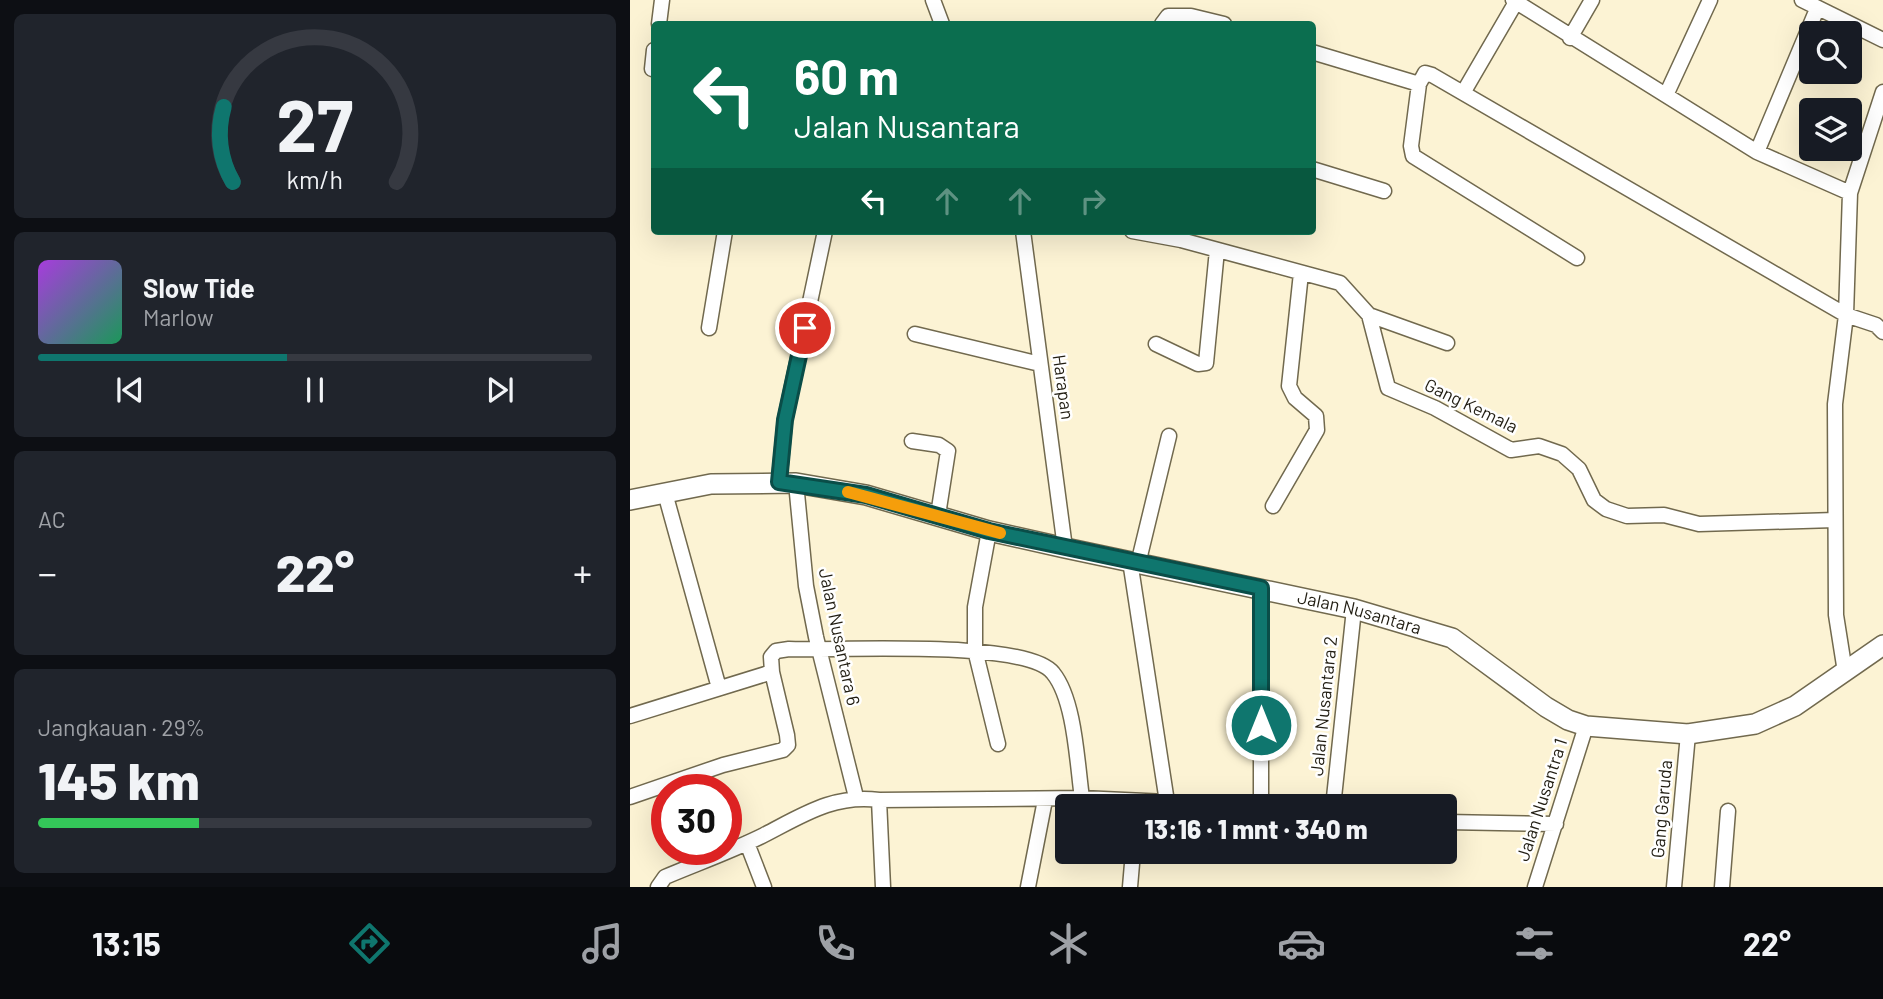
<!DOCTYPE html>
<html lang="id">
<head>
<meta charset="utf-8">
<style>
  body { margin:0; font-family:Barlow,sans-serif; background:#20242c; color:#f1f3f6; height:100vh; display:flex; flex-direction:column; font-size:26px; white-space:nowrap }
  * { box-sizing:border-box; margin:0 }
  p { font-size:23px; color:#9ea1a6 }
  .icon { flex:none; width:38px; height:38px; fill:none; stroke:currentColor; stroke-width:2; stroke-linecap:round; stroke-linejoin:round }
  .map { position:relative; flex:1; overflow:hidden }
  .sheet { display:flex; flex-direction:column; gap:14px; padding:14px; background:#0d0f14; width:630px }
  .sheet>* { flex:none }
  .banner { position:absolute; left:21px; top:21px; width:665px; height:214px; border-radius:7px; box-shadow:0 7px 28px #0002; background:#0b6e4f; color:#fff; overflow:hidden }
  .fabs { position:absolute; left:1169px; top:21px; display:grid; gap:14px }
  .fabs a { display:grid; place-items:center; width:63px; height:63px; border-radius:7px; background:#171b24; box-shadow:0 7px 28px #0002; font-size:35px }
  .speed { position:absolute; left:21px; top:774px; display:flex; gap:14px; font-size:35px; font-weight:700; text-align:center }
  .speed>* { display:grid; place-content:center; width:91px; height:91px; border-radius:50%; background:#171b24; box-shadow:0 7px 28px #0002; line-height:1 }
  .speed .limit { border:10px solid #d22; background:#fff; color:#111 }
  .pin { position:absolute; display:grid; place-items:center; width:60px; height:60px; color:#fff; margin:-30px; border:4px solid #fff; border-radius:50%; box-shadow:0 2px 7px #0007 }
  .me { position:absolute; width:77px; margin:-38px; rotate:0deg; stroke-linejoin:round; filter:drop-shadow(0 0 5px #0008) }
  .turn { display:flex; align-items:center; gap:24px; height:147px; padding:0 28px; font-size:32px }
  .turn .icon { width:91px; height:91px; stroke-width:2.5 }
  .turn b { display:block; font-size:49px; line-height:60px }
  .lanes { display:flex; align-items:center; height:66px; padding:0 28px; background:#0003; justify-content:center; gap:35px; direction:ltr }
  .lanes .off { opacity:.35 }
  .big { font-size:52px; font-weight:800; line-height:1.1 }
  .sheet .tile { flex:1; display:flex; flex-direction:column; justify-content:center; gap:10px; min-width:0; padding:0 24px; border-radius:10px; background:#20242c }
  .sheet .dial { align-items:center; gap:0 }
  .dial svg { height:182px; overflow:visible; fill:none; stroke:#363941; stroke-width:7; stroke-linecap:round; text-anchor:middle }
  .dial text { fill:#f1f3f6; stroke:none }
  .song { display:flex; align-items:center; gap:21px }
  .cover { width:84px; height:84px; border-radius:10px; background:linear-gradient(135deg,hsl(280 70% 55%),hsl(150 70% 35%)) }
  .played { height:7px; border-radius:4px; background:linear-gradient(90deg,#0f766e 45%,#363941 45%) }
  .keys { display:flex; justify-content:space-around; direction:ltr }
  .heat { display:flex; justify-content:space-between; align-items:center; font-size:38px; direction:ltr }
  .charge { height:10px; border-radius:5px; background:linear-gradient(90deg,#34c759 29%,#363941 0) }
  .trip { position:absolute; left:425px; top:794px; width:402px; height:70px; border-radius:7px; background:#171b24; box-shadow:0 7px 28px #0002; font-weight:800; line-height:70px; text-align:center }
  .menu { display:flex; height:112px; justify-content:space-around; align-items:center; background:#090b0e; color:#9ea1a6 }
  .menu .icon { width:49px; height:49px }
  .menu .active { color:#0f766e }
  .menu b { font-size:32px; color:#f1f3f6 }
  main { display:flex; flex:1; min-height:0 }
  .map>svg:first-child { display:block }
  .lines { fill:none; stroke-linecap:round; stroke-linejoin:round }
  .street-casing { stroke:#71694e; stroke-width:17 }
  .secondary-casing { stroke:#71694e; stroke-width:22 }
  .street { stroke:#fff; stroke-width:14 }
  .secondary { stroke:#fff; stroke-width:19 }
  .route-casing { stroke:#0a4d48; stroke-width:18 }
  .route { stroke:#0f766e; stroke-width:12 }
  .slow { stroke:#f59e0b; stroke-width:12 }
  .labels { text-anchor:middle; stroke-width:5; stroke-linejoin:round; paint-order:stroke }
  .street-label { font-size:18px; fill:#211d12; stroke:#fff }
</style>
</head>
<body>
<main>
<section class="sheet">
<div class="tile dial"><svg viewBox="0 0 100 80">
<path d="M14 69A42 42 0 1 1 86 69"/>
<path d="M14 69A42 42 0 0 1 10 36" stroke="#0f766e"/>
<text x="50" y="56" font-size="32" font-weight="700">27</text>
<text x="50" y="72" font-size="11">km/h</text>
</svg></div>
<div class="tile">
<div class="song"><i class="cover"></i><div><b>Slow Tide</b><p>Marlow</p></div></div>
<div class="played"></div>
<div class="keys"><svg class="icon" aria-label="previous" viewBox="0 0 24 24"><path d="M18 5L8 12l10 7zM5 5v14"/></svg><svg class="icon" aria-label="pause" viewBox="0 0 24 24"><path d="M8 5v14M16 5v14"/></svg><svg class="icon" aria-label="next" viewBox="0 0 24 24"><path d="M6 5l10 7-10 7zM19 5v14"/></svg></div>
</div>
<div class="tile"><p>AC</p>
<div class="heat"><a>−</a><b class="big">22°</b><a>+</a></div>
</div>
<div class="tile"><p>Jangkauan · 29%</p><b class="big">145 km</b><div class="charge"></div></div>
</section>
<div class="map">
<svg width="1253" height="887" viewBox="0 0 1253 887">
  <rect width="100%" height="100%" fill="#fcf3d4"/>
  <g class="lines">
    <defs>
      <path id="street" d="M303,0L312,24
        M883,0L1127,152L1220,193
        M1172,0L1253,40
        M29,24L32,0
        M532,24L538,16H561L594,24
        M940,38L962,0
        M682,52L789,84L781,146L783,156L947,258
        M22,69L24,50
        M789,84L795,73L802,75L1216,315L1246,325L1253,332
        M833,93L886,2
        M1037,93L1080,0
        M1127,152L1187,9
        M682,169L754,191
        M393,231L435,548
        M502,231L551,240L710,283L739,315L817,343
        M739,315L758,388L805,408L881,450L909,446L932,454L949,469L964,500L976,509L997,516L1034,515L1069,524L1205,520
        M79,328L95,231
        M285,334L410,364
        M526,344L568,364L576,363L587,250
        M282,441L309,445L318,451L308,515
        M149,482L155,420L195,231
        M166,483L176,586L186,637L226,797
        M35,493L89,688
        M643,506L687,430L686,416L665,398L659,386L671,273
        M359,531L345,607V650L368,744
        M500,561L537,802L579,807
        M508,564L539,436
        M631,588V807
        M1215,672L1206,615L1205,404L1216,315L1220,193L1253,92
        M0,716L142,672L141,657L146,651L159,649C207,651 397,639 423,673C445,700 447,763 452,798
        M0,797L93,765L153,750L158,745L157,735L142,672
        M249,800L253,887
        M703,807L724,609
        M816,822L926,824
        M117,843L134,887
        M28,887L35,877C68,863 102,851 134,835C173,815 204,794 249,800L452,798L537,802
        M398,887L415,800
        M500,887L503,852
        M905,887L956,726
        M1044,887L1058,734
        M1092,887L1098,811"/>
      <g id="secondary">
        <path id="s1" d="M0,500L81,484L166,483L236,495L359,531L435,548L724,609L822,638L916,707L938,720L956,726L1058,734L1125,724L1165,706L1253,645"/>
      </g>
    </defs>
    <!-- street casing -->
    <use href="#street" class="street-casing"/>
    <!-- secondary casing -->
    <use href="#secondary" class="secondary-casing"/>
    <!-- street -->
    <use href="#street" class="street"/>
    <!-- secondary -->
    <use href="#secondary" class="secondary"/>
  </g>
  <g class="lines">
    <defs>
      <path id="route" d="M175,328L155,420L149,482L236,495L359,531L631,588V725"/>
    </defs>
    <!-- route casing -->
    <use href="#route" class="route-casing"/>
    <!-- route -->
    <use href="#route" class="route"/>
    <!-- slow -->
    <path class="slow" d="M218,492L370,533"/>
  </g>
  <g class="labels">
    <!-- street labels -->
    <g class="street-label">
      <text transform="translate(433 387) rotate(82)" y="6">Harapan</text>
      <text transform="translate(841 406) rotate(26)" y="6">Gang Kemala</text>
      <text dy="6" stroke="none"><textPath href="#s1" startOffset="746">Jalan Nusantara</textPath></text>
      <text transform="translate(209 637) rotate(78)" y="6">Jalan Nusantara 6</text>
      <text transform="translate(694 706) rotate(-84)" y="6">Jalan Nusantara 2</text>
      <text transform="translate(912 800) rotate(-72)" y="6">Jalan Nusantra 1</text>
      <text transform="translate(1032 809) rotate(-85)" y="6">Gang Garuda</text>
    </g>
  </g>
</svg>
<div class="fabs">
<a><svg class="icon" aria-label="search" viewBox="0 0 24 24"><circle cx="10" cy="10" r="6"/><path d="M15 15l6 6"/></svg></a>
<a><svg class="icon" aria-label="layers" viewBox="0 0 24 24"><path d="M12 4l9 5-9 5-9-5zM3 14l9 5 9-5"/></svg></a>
</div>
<div class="speed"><div class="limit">30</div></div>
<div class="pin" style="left:175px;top:328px;background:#d93025"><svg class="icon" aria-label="arrive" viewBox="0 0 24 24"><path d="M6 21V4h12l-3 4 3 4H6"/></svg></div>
<svg class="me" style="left:631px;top:725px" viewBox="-20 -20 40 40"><circle r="17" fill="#0f766e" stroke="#fff" stroke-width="3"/><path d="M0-11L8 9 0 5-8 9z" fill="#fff"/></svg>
<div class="trip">13:16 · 1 mnt · 340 m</div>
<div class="banner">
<div class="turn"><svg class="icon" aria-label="left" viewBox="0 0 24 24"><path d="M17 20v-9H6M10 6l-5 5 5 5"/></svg><div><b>60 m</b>Jalan Nusantara</div></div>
<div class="lanes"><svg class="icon" aria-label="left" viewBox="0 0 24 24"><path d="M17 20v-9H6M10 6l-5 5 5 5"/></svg><svg class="icon off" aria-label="ahead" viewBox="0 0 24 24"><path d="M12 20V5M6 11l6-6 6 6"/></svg><svg class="icon off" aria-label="ahead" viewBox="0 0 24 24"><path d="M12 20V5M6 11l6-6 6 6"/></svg><svg class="icon off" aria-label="right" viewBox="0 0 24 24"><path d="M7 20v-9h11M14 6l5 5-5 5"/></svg></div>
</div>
</div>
</main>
<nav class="menu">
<b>13:15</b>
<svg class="icon active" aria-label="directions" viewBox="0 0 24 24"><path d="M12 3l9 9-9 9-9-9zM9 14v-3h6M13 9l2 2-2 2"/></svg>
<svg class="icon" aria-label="music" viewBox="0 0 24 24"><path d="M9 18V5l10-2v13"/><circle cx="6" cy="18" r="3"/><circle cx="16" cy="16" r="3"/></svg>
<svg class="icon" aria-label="phone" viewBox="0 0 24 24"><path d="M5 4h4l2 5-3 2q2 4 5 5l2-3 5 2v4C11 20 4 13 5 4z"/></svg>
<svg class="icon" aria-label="climate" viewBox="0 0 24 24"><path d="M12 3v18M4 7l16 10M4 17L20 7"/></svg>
<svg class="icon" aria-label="car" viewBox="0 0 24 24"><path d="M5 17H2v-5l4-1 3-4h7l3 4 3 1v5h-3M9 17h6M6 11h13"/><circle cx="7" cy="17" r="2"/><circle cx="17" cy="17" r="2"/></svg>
<svg class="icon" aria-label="filters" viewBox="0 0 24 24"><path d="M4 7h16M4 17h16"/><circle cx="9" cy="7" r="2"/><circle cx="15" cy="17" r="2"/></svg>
<b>22°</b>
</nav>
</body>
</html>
